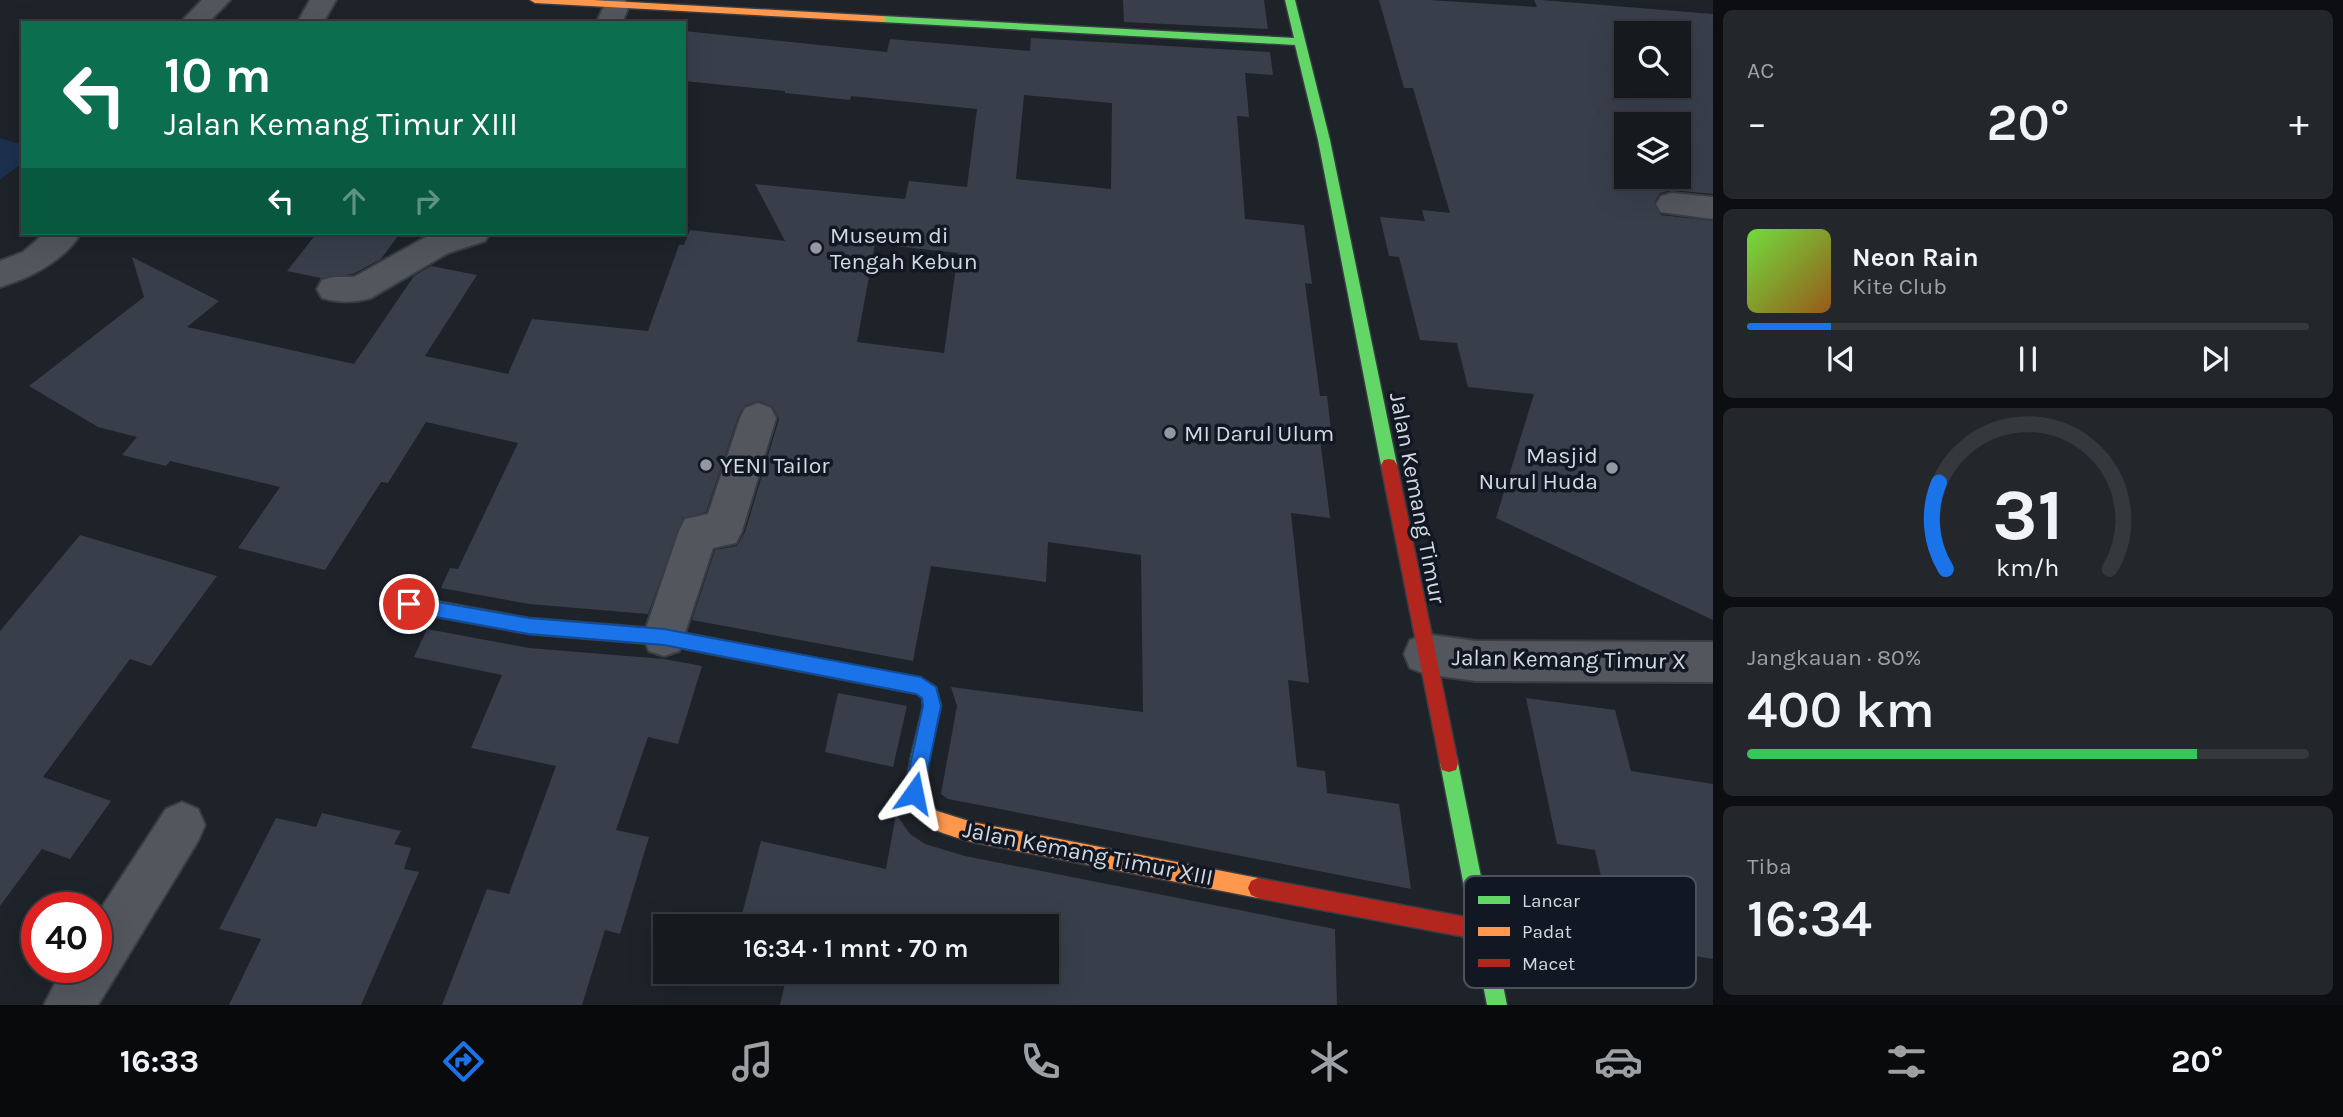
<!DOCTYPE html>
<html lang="id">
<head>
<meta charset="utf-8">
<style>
  body { margin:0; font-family:Karla,sans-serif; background:#23272c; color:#f1f3f6; height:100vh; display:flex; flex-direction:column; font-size:26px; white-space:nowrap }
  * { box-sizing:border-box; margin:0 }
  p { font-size:23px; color:#9ea1a4 }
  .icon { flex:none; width:38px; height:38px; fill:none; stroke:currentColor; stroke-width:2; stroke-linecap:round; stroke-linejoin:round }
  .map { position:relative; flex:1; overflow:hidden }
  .sheet { display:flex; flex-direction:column; gap:10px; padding:10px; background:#0c0e11; width:630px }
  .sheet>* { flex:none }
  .banner { position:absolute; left:21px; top:21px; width:665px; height:214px; border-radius:0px; box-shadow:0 7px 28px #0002,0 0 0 2px #35383d; background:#0b6e4f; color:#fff; overflow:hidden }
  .tools { position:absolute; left:1614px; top:21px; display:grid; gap:14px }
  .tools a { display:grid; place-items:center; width:77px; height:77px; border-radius:0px; background:#161a1f; box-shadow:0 7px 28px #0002,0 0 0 2px #35383d; font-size:35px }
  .speed { position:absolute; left:21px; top:892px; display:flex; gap:14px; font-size:35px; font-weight:700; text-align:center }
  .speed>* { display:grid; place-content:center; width:91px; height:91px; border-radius:50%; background:#161a1f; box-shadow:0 7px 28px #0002,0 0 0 2px #35383d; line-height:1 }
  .speed .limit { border:10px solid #d22; background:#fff; color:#111 }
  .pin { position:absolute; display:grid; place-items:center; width:60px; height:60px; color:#fff; margin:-30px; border:4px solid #fff; border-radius:50%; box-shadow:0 2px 7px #0007 }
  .me { position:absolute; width:77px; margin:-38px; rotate:12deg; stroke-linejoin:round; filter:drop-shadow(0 0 5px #0008) }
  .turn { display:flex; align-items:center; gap:24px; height:147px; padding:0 28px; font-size:32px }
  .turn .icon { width:91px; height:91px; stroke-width:2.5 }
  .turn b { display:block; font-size:49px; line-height:60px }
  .lanes { display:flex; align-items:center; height:66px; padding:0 28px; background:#0003; justify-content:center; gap:35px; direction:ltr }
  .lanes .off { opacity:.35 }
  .big { font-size:52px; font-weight:600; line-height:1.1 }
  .sheet .widget { flex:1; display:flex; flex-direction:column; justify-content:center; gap:10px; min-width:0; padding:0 24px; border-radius:10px; background:#23272c }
  .sheet .dial { align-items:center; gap:0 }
  .dial svg { height:182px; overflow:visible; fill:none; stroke:#35383d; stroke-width:7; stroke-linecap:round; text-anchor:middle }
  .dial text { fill:#f1f3f6; stroke:none }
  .song { display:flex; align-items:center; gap:21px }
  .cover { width:84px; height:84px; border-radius:10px; background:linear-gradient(135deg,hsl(100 70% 55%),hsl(30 70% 35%)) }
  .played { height:7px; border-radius:4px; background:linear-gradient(90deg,#1a73e8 15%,#35383d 15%) }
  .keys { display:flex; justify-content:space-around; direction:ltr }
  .heat { display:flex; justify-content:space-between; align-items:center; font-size:38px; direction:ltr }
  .charge { height:10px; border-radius:5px; background:linear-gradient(90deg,#34c759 80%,#35383d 0) }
  .trip { position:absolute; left:653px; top:914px; width:406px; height:70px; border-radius:0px; background:#161a1f; box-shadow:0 7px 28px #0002,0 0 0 2px #35383d; font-weight:600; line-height:70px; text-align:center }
  .menu { display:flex; height:112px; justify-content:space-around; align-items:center; background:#090a0c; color:#9ea1a4 }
  .menu .icon { width:49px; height:49px }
  .menu .active { color:#1a73e8 }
  .menu b { font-size:32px; color:#f1f3f6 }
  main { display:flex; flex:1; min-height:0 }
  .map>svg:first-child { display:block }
  .green { fill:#1c314f }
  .building { fill:#383f4b; fill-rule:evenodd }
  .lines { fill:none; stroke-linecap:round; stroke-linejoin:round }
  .street-casing { stroke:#393d43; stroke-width:4 }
  .fast-casing { stroke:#393d43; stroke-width:3 }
  .slow-casing { stroke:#393d43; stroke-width:3 }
  .jam-casing { stroke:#393d43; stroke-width:3 }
  .street { fill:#53575d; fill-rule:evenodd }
  .fast { fill:#63d668; fill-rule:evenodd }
  .slow { fill:#ff974d; fill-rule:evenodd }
  .jam { fill:#b3261e; fill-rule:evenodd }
  .route { fill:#1a73e8; stroke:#114b97; stroke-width:2 }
  .poi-dot { fill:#9499a1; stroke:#111823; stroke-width:2.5 }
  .labels { text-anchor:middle; stroke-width:7; stroke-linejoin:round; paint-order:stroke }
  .poi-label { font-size:23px; fill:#d3d9e1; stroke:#111823; text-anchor:start }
  .street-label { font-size:23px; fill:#d3d9e1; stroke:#111823 }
  .key { fill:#111823; stroke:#4b525c; stroke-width:2 }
  .key-label { font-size:19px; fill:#d3d9e1 }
</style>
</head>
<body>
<main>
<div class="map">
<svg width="1713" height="1005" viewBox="0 0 1713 1005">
  <rect width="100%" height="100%" fill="#1e2229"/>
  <!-- green -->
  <path class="green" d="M0,138L23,145V162L0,180Z"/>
  <!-- building -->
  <path class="building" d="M1123,0H1264L1268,29L1124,22Z
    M1379,0H1429L1537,7L1534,0H1541L1713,14V194L1671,190L1660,193L1654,203L1661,215L1713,221V620L1496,518L1534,394L1468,387L1457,343L1420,340L1399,257L1389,256L1380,217L1425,221L1422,210L1450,213L1413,88H1404ZM1626,33H1678V86H1626ZM1626,124H1678V177H1626Z
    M684,31L887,52L890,39L1030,51L1031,38L1270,52L1273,75L1245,73L1249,117L1237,116L1245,219L1304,225L1312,284L1305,283L1320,396H1327L1332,439L1320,438L1330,518L1291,513L1309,683L1288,680L1297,767L1325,771L1327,793L1399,804L1411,889L948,799L941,794L957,706L951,687L1143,712L1141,555L1048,542L1046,582L931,566L913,661L692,620L715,550L737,546L745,532L779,419L773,407L759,401L744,406L738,417L706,512L683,518L648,614L529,604L441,588L450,568L458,569L518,443L426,422L388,483L381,482L325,570L238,548L280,487L170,461L166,466L122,455L137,437L98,427L29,386L144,297L132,257L219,301L187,327L354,364L414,276L431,266L477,275L425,356L508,374L532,319L648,331L679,245H684L690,230L785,241L755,184L905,199L909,181L967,187L977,109L851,96L850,100L785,93V91L684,81ZM1024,95L1112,103L1111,189L1016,179ZM875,244L958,253L944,353L857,342Z
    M317,233H400L381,259L353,274L321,278L287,271Z
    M80,535L217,576L151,666L130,659L43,777L111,801L70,859L42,849L0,906V631Z
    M427,629L529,648L664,659L702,666L678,744L648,737L616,830L649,837L620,934L605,930L582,1005H442L487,889L509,894L556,766L471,748L502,675L414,657Z
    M838,693L907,706L893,767L825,752Z
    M1526,698L1615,710L1631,771L1713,784V959L1616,943L1595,850L1557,844Z
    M322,813L401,831L394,844L411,848L404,869L419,872L361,1005H229L261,939L219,929L276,818L316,827Z
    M896,814L910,834L925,844L965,856L1335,929L1337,1005H780L788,971H1046V926H739L761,841L886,869Z"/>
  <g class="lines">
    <defs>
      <path id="street" d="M202,0H230L208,23H180Z
        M310,0H336L323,23H297Z
        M607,0H625L629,6L622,23H596Z
        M1672,193L1713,197V219L1661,212L1656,204L1661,196Z
        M45,233H81C64,261 30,278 0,287V261L23,252Z
        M439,233H490L485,241L448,253L371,298C354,303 339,303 322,298L317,289L322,280L334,277H354L426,237Z
        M758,403L771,408L776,418L742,531L736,543L713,548L679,651L664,656L649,651L643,637L679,531L685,519L708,514L740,418L745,408Z
        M1425,634L1476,641L1713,642V682L1476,681L1425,674L1410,668L1404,654L1410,640Z
        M182,802L198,809L205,825L198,841L98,1005H44L63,968H96V916L166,809Z"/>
      <path id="fast" d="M1285,0H1295L1330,140L1397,465L1394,470H1384L1381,465L1318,140L1295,45L882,22L877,19L882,16L1294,38Z
        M409,596L529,618L664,629L921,678L936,687L941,706L928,761L925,767L919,770L913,767L910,761L923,706L922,698L917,694L664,645L529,634L409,612L403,609L401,604L403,599Z
        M1449,754L1456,756L1458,763L1507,1005H1487L1440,763L1442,756Z"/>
      <path id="slow" d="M530,0H593L882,16L887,19L882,22L535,3Z
        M919,752L925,755L928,761L927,801L937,811L972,822L1258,878L1265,881L1268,888L1265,895L1258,898L972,842C941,833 906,826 907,787C907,776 908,765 913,755Z"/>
      <path id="jam" d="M1389,459L1394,460L1397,465L1458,763L1456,770L1449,772L1442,770L1440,763L1381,465L1384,460Z
        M1258,878L1481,920L1488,923L1491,930L1488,937L1481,940L1258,898L1251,895L1248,888L1251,881Z"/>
    </defs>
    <!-- street casing -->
    <use href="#street" class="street-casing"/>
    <!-- fast casing -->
    <use href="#fast" class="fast-casing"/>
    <!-- slow casing -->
    <use href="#slow" class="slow-casing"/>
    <!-- jam casing -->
    <use href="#jam" class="jam-casing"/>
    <!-- street -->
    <use href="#street" class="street"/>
    <!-- fast -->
    <use href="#fast" class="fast"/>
    <!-- slow -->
    <use href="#slow" class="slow"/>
    <!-- jam -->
    <use href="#jam" class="jam"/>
  </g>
  <!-- route -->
  <path class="route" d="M409,597L529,618L664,629L921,677L936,687L941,706L923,793L921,800L914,803L907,800L904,793L923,706L922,698L916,694L664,645L529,634L409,612L403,610L400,604L403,599Z"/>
  <!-- markers -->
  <g class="poi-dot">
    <circle cx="816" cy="248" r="7"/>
    <circle cx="1170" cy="433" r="7"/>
    <circle cx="706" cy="465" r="7"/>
    <circle cx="1612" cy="468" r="7"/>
  </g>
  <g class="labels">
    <!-- poi labels -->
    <g class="poi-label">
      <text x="830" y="243">Museum di<tspan x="830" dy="26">Tengah Kebun</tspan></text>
      <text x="1184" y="441">MI Darul Ulum</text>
      <text x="1598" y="463" text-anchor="end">Masjid<tspan x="1598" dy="26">Nurul Huda</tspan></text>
      <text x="720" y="473">YENI Tailor</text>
    </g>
    <!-- street labels -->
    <g class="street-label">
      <text transform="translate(1418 498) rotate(79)" y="8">Jalan Kemang Timur</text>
      <text transform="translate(1569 659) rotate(1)" y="8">Jalan Kemang Timur X</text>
      <text transform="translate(1088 853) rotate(11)" y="8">Jalan Kemang Timur XIII</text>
    </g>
  </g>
  <!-- legend -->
  <rect x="1464" y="876" width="232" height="112" rx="10" class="key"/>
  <rect x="1478" y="896" width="32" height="8" fill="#63d668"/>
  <rect x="1478" y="927" width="32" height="9" fill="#ff974d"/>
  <rect x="1478" y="959" width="32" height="8" fill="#b3261e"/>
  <g class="key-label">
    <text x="1522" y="907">Lancar</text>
    <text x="1522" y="938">Padat</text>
    <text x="1522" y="970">Macet</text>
  </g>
</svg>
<div class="tools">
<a><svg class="icon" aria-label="search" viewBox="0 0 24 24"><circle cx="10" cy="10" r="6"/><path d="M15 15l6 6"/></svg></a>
<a><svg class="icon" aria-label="layers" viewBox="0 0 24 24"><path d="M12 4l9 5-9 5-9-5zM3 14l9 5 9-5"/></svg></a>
</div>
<div class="speed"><div class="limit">40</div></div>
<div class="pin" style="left:409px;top:604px;background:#d93025"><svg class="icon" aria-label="arrive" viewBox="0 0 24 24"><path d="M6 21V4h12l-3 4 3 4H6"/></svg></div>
<svg class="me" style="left:914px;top:793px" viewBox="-20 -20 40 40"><path d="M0-17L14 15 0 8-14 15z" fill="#1a73e8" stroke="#fff" stroke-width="4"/></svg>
<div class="trip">16:34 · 1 mnt · 70 m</div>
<div class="banner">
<div class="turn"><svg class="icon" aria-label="left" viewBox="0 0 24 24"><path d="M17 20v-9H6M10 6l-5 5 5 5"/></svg><div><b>10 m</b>Jalan Kemang Timur XIII</div></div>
<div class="lanes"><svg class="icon" aria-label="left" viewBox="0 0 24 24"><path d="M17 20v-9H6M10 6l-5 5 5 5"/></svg><svg class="icon off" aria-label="ahead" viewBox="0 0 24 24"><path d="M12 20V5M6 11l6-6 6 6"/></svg><svg class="icon off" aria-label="right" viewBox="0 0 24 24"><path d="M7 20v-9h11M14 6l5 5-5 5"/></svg></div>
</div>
</div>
<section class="sheet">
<div class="widget"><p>AC</p>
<div class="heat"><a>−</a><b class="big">20°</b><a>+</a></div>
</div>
<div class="widget">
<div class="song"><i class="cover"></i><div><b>Neon Rain</b><p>Kite Club</p></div></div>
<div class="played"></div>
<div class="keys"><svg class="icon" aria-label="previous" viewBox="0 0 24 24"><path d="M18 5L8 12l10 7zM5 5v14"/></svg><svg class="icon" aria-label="pause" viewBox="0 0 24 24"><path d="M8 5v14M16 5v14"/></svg><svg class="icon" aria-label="next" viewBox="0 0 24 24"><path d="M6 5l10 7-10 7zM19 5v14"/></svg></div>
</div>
<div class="widget dial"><svg viewBox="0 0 100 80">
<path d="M14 69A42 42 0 1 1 86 69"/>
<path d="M14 69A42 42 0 0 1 11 31" stroke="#1a73e8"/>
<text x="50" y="56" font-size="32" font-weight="700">31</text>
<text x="50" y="72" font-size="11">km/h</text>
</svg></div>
<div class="widget"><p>Jangkauan · 80%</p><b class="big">400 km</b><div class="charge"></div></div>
<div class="widget"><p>Tiba</p><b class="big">16:34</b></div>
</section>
</main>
<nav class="menu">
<b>16:33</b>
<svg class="icon active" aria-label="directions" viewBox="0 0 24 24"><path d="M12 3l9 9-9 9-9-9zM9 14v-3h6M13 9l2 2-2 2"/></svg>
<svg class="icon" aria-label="music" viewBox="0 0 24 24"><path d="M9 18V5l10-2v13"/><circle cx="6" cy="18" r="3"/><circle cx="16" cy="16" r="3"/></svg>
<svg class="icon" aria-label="phone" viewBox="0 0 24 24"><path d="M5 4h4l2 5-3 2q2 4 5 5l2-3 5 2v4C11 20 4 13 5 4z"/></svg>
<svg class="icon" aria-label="climate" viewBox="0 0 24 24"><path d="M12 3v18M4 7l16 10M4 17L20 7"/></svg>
<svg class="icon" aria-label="car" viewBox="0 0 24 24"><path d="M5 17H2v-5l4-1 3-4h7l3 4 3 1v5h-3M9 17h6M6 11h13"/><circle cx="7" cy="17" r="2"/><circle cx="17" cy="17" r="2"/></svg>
<svg class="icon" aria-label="filters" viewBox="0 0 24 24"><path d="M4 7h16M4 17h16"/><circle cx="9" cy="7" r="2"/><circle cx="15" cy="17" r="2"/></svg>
<b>20°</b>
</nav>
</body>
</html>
